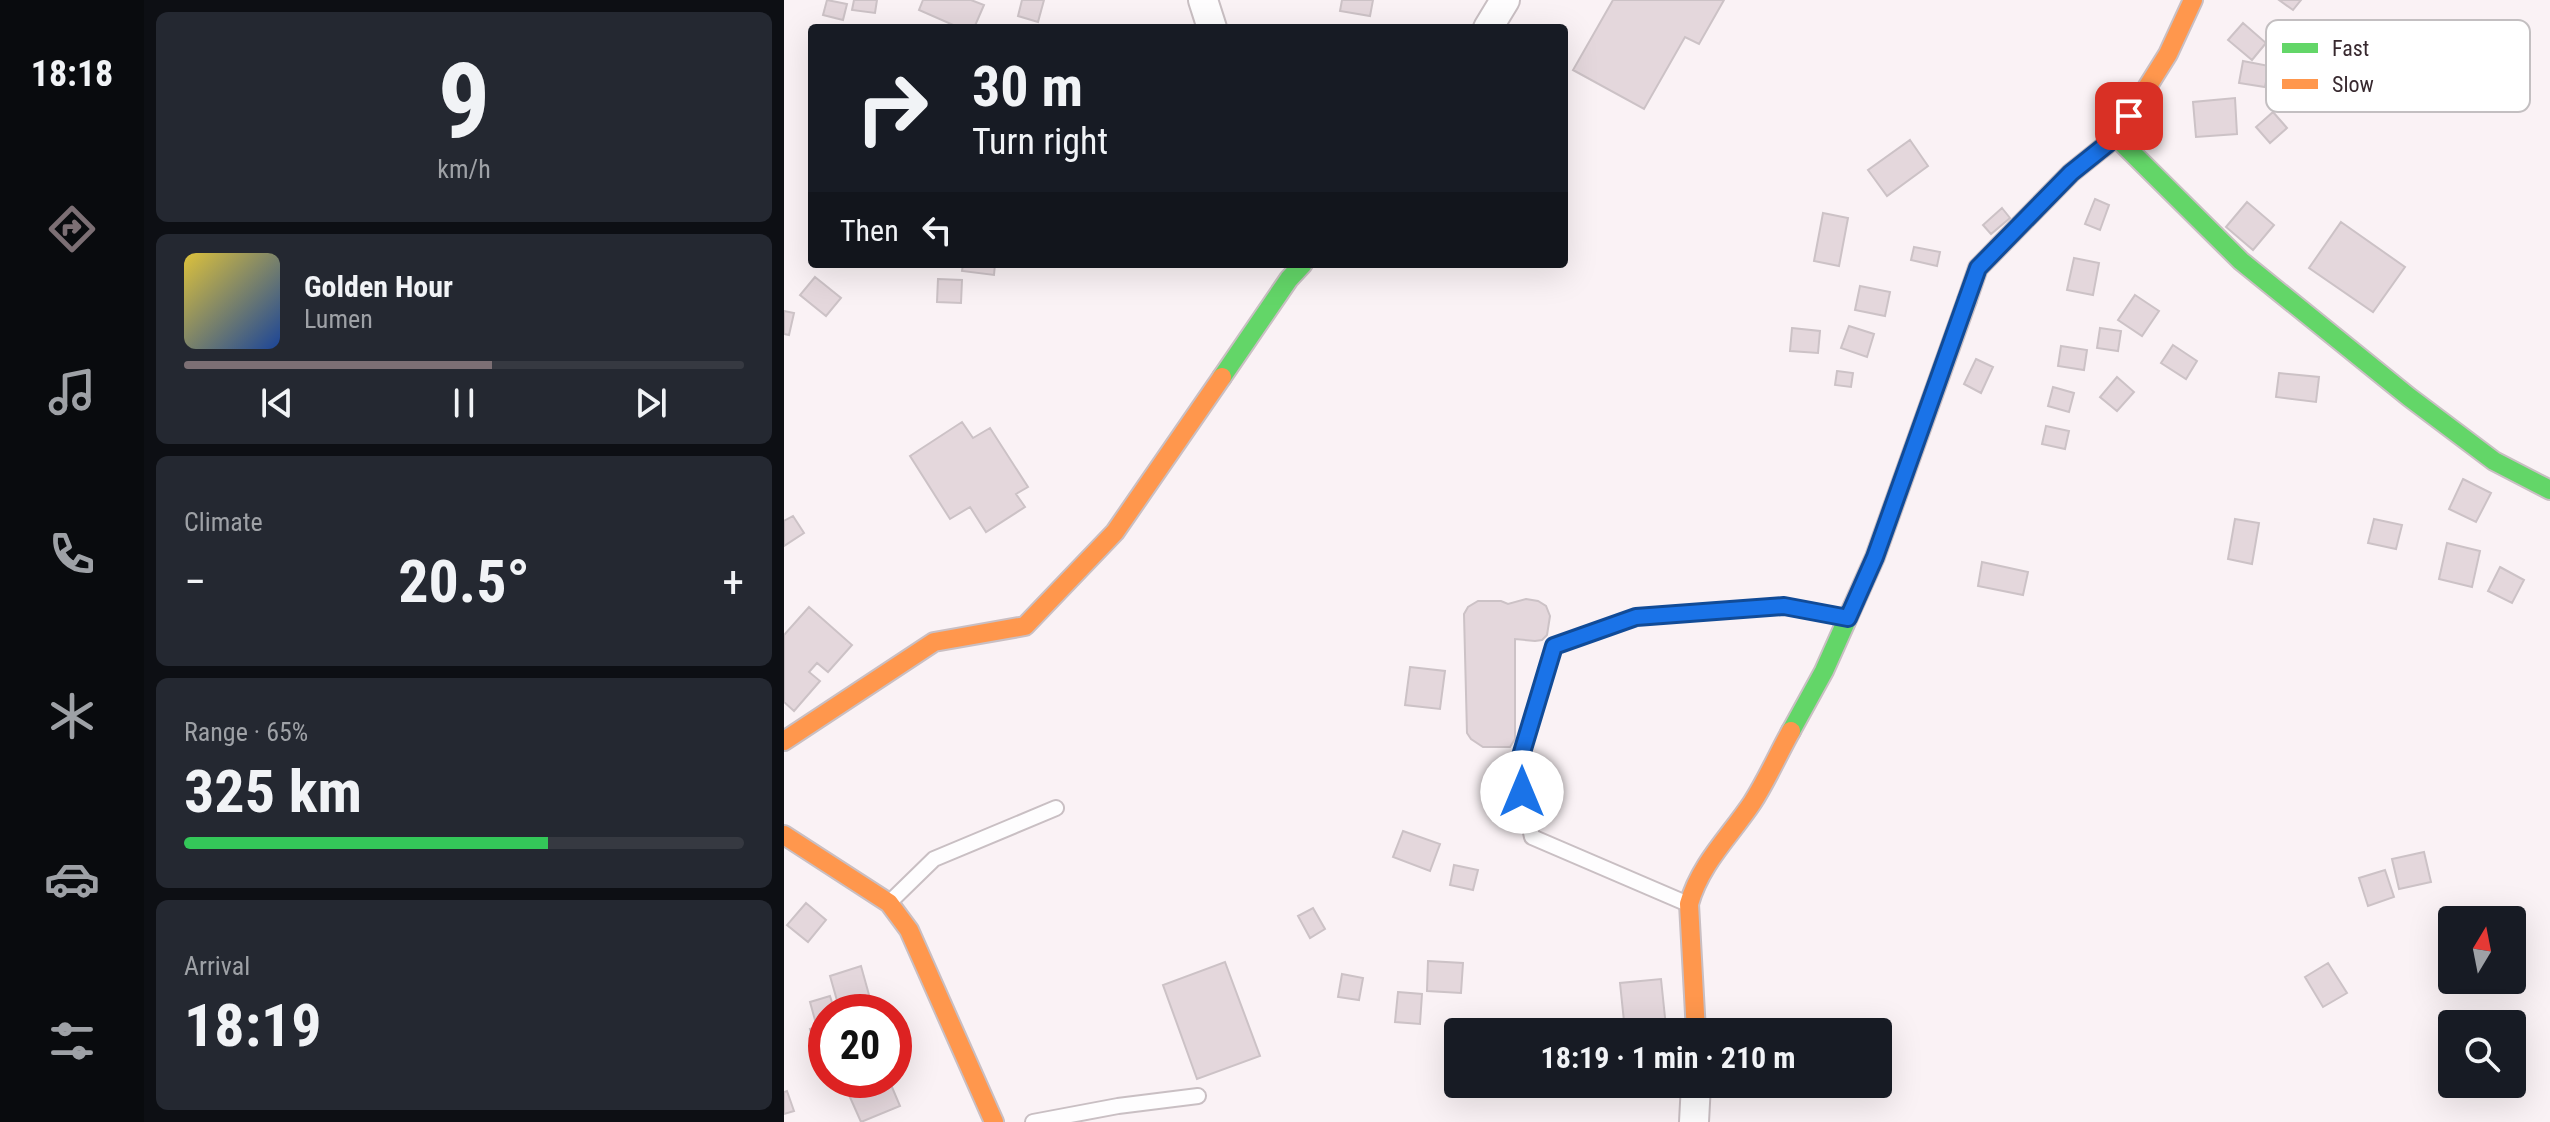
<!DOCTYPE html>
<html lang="en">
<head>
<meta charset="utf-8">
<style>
  body { margin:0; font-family:"Roboto Condensed",sans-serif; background:#242831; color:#f1f3f6; height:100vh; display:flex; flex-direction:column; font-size:30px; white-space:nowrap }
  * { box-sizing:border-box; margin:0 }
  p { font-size:26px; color:#9ea1a6 }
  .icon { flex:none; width:44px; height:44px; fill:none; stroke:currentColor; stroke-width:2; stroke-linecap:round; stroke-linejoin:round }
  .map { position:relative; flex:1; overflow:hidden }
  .side { display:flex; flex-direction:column; gap:12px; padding:12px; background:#0d0f14; width:640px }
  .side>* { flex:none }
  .top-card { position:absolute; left:24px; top:24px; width:760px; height:244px; border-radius:8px; box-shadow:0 8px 32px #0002; background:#171b24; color:#f1f3f6; overflow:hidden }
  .needle { width:52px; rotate:10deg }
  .buttons { position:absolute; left:1654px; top:906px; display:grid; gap:16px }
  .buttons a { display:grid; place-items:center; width:88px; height:88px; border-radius:8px; background:#171b24; box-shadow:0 8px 32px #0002; font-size:40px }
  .speed { position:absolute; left:24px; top:994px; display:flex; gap:16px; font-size:40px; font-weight:700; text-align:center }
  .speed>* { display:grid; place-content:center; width:104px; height:104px; border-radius:50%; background:#171b24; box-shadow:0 8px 32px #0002; line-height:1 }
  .speed .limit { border:12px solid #d22; background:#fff; color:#111 }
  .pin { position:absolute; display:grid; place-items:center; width:68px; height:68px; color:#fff; margin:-34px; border-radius:16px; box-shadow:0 4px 12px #0006 }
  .me { position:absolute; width:88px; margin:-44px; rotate:0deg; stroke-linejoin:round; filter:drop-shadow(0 0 6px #0008) }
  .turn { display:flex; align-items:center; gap:28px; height:168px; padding:0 32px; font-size:36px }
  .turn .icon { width:104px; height:104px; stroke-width:2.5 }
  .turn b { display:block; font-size:56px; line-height:68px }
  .then { display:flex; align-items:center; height:76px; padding:0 32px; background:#0003; gap:16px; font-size:30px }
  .big { font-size:60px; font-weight:700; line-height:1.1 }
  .side .tile { flex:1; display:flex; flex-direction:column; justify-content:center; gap:12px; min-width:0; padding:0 28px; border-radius:12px; background:#242831 }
  .side .dial { align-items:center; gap:0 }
  .dial b { font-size:104px; line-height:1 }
  .song { display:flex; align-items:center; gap:24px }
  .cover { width:96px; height:96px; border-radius:12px; background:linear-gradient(135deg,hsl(50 70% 55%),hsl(220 70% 35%)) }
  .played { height:8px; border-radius:4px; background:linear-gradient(90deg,#7c6f74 55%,#363941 55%) }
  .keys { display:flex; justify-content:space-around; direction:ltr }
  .heat { display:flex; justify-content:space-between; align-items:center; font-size:44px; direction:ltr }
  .charge { height:12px; border-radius:6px; background:linear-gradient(90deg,#34c759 65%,#363941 0) }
  .trip { position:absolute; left:660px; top:1018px; width:448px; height:80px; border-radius:8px; background:#171b24; box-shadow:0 8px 32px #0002; font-weight:700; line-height:80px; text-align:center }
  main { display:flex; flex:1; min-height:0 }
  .tabs { display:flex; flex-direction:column; width:144px; justify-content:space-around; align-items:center; background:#090b0e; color:#9ea1a6 }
  .tabs .icon { width:56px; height:56px }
  .tabs .on { color:#7c6f74 }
  .tabs b { font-size:36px; color:#f1f3f6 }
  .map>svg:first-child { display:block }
  .building { fill:#e4d7dc; stroke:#ccc2c6; stroke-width:2 }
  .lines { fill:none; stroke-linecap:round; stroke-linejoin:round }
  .lane-casing { stroke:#c9bfc3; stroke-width:18 }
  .street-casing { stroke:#c9bfc3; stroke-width:32 }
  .fast-casing { stroke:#c9bfc3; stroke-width:22 }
  .slow-casing { stroke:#c9bfc3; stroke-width:22 }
  .lane { stroke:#fefdfe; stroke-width:14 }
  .street { stroke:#fefdfe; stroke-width:28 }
  .fast { stroke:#63d668; stroke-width:18 }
  .slow { stroke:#ff974d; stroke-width:18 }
  .route-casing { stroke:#114b97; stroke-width:20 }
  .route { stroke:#1a73e8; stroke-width:14 }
  .key { fill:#fff; stroke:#c3bfc1; stroke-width:2 }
  .key-label { font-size:22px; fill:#38292f }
</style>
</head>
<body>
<main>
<nav class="tabs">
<b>18:18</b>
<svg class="icon on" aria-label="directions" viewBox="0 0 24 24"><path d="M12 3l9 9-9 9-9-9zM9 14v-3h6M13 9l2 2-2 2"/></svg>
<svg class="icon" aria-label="music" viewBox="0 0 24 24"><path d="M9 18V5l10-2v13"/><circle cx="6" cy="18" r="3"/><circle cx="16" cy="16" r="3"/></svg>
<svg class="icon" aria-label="phone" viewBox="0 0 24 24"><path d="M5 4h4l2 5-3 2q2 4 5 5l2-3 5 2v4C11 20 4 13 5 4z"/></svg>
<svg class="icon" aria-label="climate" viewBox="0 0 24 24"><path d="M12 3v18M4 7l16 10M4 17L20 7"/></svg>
<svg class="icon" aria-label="car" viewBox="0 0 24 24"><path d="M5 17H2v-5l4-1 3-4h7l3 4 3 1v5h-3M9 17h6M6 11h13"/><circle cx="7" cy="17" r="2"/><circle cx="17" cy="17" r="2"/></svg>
<svg class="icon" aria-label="filters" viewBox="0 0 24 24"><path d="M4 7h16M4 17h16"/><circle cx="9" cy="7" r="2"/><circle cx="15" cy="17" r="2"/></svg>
</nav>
<section class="side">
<div class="tile dial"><b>9</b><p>km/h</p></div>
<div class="tile">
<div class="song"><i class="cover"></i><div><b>Golden Hour</b><p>Lumen</p></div></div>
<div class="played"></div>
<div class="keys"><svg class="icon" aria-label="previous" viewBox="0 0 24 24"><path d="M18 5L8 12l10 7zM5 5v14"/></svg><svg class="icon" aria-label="pause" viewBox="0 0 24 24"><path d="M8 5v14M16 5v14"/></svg><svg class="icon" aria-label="next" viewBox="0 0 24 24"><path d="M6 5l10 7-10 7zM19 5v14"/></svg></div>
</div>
<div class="tile"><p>Climate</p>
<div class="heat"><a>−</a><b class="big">20.5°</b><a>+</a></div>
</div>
<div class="tile"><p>Range · 65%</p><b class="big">325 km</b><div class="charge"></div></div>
<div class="tile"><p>Arrival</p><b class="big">18:19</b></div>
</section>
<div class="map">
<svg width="1766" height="1122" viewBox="0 0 1766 1122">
  <rect width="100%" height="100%" fill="#faf2f5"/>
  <!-- building -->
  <path class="building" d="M43,0L63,4L59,20L39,15Z
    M70,0H93L91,13L68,10Z
    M139,0H187L200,5L190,28H176L135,10Z
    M238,0H260L254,22L234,16Z
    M558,0H589L586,16L556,11Z
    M829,0H940L915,44L901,37L860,109L789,70Z
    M1495,0H1517L1509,10Z
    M1459,23L1482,43L1468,60L1444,40Z
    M1459,61L1485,66L1481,87L1455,83Z
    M1451,98L1453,134L1412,137L1409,102Z
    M1489,112L1503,128L1486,143L1472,127Z
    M1126,140L1144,166L1103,196L1084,170Z
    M1311,199L1325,205L1316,230L1301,224Z
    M1463,202L1490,225L1469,250L1442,227Z
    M1218,208L1226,218L1207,234L1199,225Z
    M1039,213L1064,218L1055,266L1030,261Z
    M1557,222L1621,267L1589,312L1525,268Z
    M1130,247L1156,252L1153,266L1127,260Z
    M1290,258L1315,263L1309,295L1283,290Z
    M179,264H211L210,275L178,271Z
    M31,277L57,298L42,316L16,295Z
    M154,279L178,280L177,303L153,302Z
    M1076,286L1106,292L1101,316L1071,310Z
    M1351,295L1375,311L1358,336L1334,320Z
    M0,311L10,313L5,335L0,334Z
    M1065,326L1090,334L1083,357L1057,348Z
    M1008,328L1036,331L1034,353L1006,351Z
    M1316,328L1337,331L1334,351L1313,348Z
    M1389,345L1413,361L1402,379L1377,363Z
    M1277,346L1303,350L1300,370L1274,366Z
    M1192,359L1209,367L1197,393L1180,384Z
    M1053,371L1069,373L1067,387L1051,385Z
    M1495,373L1535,377L1532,402L1492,397Z
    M1333,377L1350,392L1333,411L1316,397Z
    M1269,387L1290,393L1285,412L1264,406Z
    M178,422L189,438L206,428L244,487L232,494L241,507L202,532L186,507L166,519L126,456Z
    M1262,426L1285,431L1281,449L1258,444Z
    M1679,479L1707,493L1692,522L1665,509Z
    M9,516L20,533L0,546V521Z
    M1451,519L1475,523L1468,564L1444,559Z
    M1590,519L1618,525L1612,549L1584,543Z
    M1663,543L1696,551L1688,587L1655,579Z
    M1198,562L1244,572L1239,595L1194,586Z
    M1716,567L1740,580L1728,603L1704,591Z
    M742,599L754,601L762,606L766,616L763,635L758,640L751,641L731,639V739L726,747H699L687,739L683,733L680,614L684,607L694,601H717L724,604Z
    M25,607L68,645L44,672L33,663L25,672L36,681L10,711L0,702V635Z
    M626,667L661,671L656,709L621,705Z
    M619,831L656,844L646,871L609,857Z
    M1640,852L1647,882L1615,889L1608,859Z
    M670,865L694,870L689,890L666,885Z
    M1601,870L1610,897L1584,906L1575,878Z
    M22,903L42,920L24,942L3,925Z
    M529,908L541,929L526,938L514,916Z
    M644,961L679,963L677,993L643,991Z
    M441,962L476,1056L413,1079L379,985Z
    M1544,963L1563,993L1539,1007L1521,977Z
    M77,966L87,1002L56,1011L46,976Z
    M558,974L579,978L575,1000L554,997Z
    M877,979L882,1027L841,1031L836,983Z
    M614,992L638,994L636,1024L611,1022Z
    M46,996L51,1012H42V1017L31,1020L26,1002Z
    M42,1024V1067L38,1068L26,1029Z
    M75,1080H105L116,1106L77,1122L61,1086Z
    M3,1091L10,1111L0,1114V1092Z"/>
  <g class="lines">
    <defs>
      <path id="lane" d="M108,900L150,859L272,808
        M904,904L748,837L733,769L770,646L852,617L1000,606L1059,617
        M249,1122L334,1106L414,1096"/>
      <path id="street" d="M419,0L428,28
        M704,28L721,0
        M910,1122L912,1084"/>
      <path id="fast" d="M1332,137L1457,261L1625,397L1710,461L1766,490
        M438,377L505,279L519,264
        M1007,731L1040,671L1091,557L1183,300"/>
      <path id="slow" d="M1183,300L1194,268L1287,173L1332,137L1384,54L1409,0
        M0,741L150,642L241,626L331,532L438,377
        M0,835L105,903L125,930L210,1122
        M912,1032L905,904C916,864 946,836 968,803C983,780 994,754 1007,731"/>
    </defs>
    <!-- lane casing -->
    <use href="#lane" class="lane-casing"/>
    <!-- street casing -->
    <use href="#street" class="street-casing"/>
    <!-- fast casing -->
    <use href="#fast" class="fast-casing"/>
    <!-- slow casing -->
    <use href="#slow" class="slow-casing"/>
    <!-- lane -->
    <use href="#lane" class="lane"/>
    <!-- street -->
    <use href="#street" class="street"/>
    <!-- fast -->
    <use href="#fast" class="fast"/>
    <!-- slow -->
    <use href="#slow" class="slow"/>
  </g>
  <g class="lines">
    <defs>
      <path id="route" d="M738,792L733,769L770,646L852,617L1000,606L1064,618L1091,557L1194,268L1287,173L1332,137L1345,116"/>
    </defs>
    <!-- route casing -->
    <use href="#route" class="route-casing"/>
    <!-- route -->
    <use href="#route" class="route"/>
  </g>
  <!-- legend -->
  <rect x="1482" y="20" width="264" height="92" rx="12" class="key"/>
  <rect x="1498" y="43" width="36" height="10" fill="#63d668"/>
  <rect x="1498" y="79" width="36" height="10" fill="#ff974d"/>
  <g class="key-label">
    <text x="1548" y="56">Fast</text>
    <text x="1548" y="92">Slow</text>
  </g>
</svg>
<div class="buttons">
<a><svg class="needle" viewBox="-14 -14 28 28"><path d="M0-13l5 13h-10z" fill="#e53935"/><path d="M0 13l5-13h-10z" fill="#9ea1a6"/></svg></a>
<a><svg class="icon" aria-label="search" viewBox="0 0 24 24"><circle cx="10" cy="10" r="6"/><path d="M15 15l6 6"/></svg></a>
</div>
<div class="speed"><div class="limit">20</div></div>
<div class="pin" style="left:1345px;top:116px;background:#d93025"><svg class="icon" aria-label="arrive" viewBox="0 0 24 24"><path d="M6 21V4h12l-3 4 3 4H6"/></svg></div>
<svg class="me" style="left:738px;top:792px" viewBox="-20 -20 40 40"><circle r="19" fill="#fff"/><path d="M0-13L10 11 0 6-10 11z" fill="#1a73e8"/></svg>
<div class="trip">18:19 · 1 min · 210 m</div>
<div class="top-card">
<div class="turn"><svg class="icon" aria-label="right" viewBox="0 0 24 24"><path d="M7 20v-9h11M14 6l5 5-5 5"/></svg><div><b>30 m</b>Turn right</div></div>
<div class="then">Then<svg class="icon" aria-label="left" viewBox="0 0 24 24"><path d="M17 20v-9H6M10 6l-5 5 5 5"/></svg></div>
</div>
</div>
</main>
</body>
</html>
